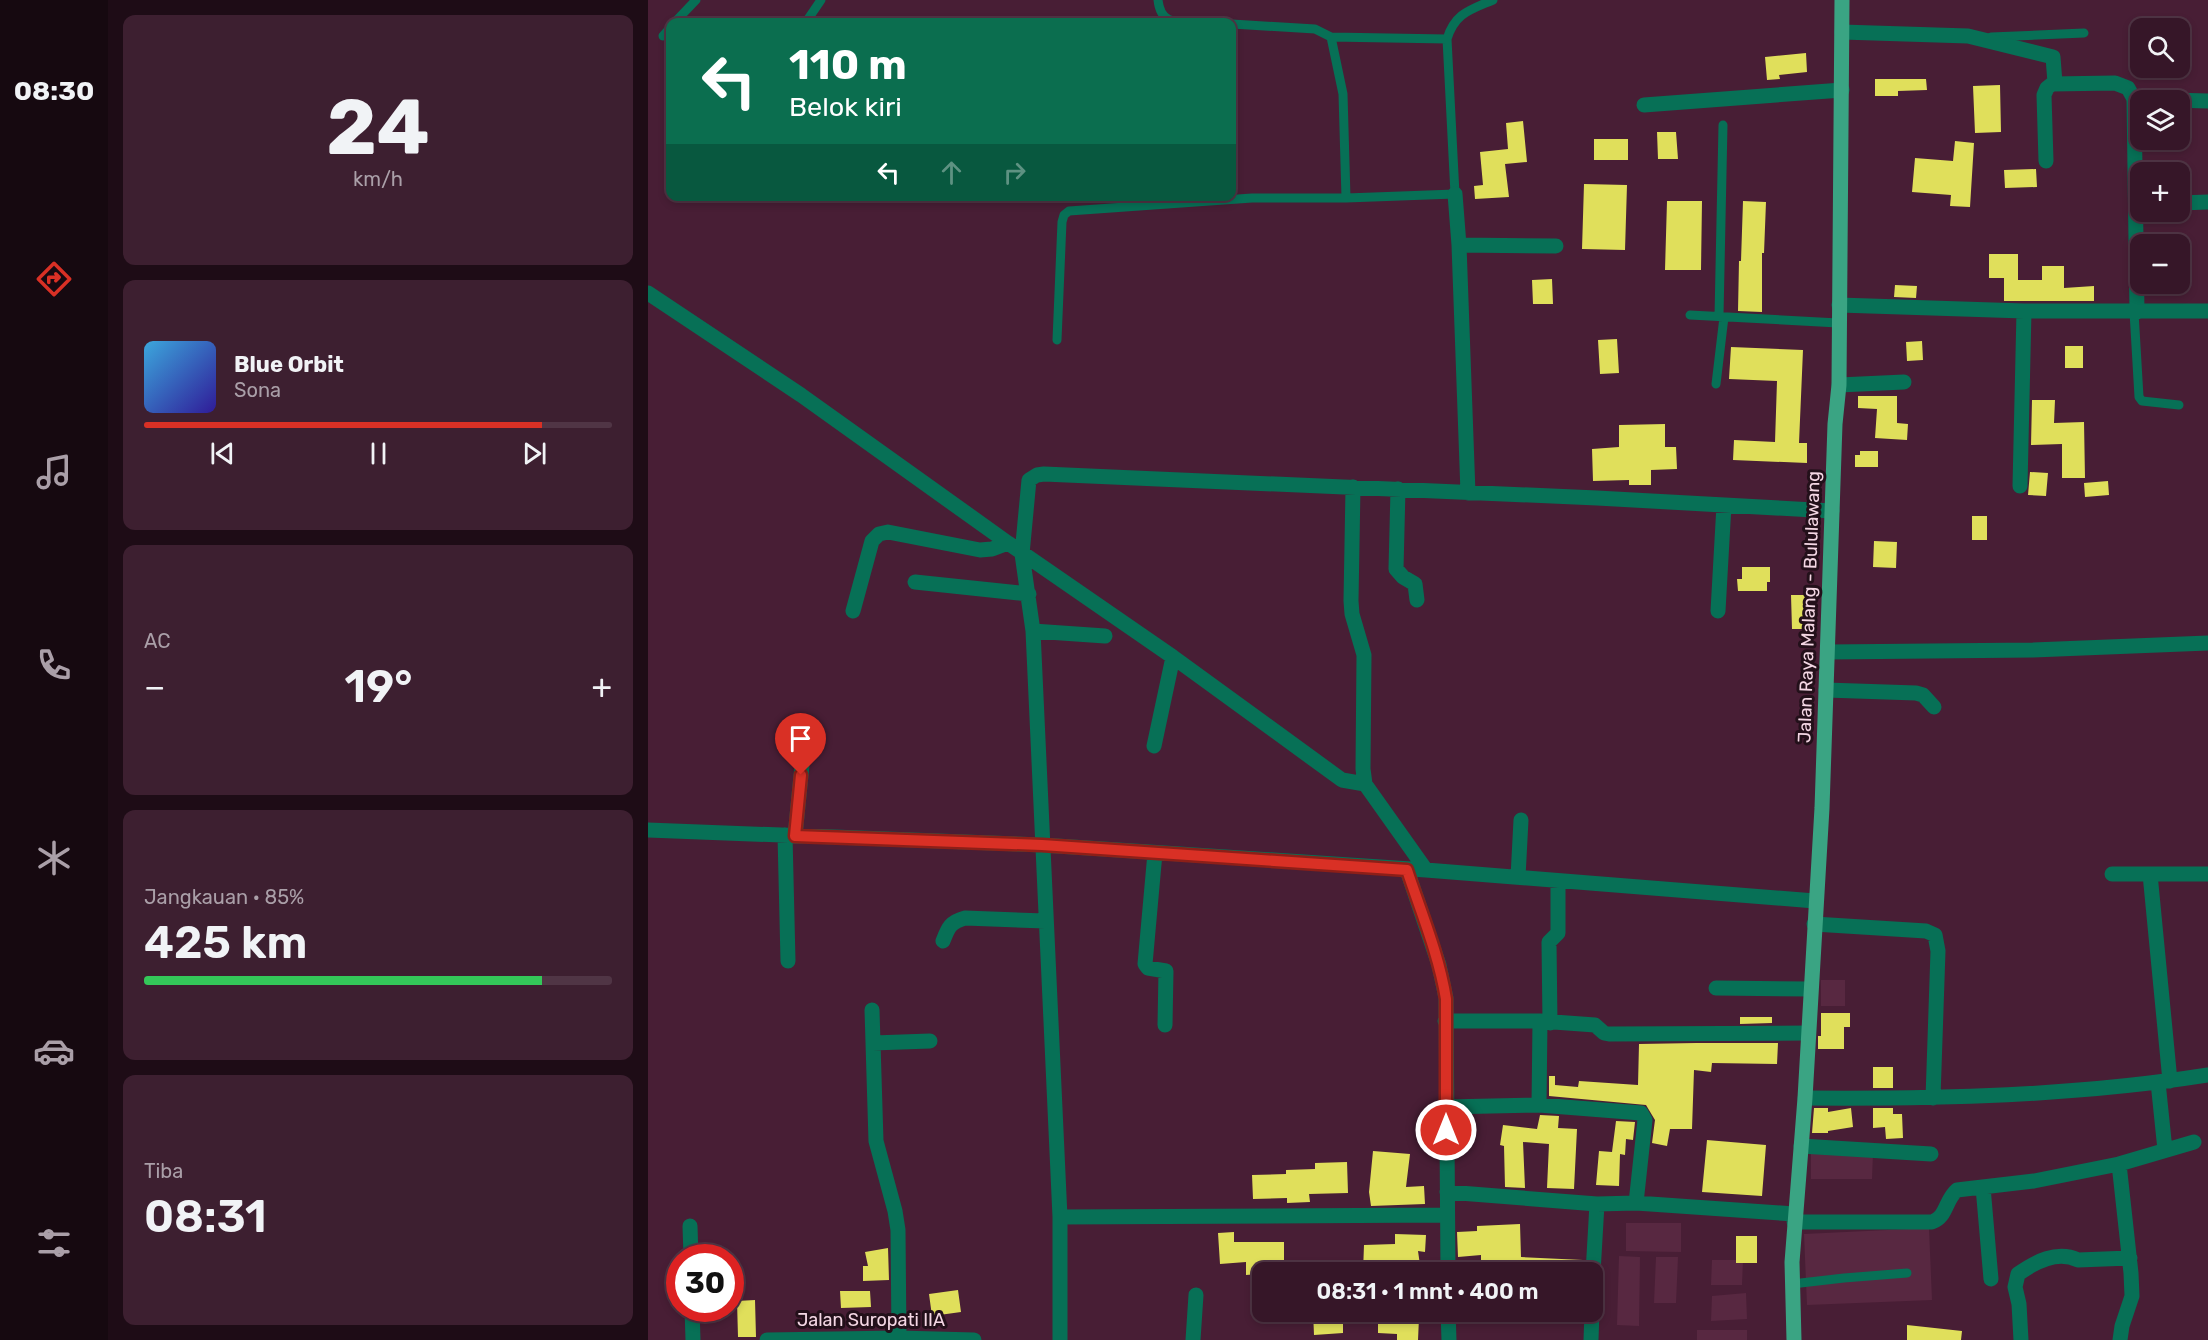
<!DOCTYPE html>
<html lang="id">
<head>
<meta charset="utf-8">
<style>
  body { margin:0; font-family:Rubik,sans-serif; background:#3d1f30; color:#f1f3f6; height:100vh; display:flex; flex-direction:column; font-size:22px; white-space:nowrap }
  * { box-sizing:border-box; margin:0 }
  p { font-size:20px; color:#aa9fa8 }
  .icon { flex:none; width:33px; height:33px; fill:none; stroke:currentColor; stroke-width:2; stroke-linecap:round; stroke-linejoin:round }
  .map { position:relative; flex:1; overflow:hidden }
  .panel { display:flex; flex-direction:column; gap:15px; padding:15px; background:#1e0c16; width:540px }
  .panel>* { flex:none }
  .top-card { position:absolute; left:18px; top:18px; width:570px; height:183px; border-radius:12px; box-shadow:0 3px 9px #0003,0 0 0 2px #503545; background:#0b6e4f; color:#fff; overflow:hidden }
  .controls { position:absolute; left:1482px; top:18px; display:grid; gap:12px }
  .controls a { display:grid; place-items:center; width:60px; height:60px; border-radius:12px; background:#361628; box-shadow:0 3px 9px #0003,0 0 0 2px #503545; font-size:30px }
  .speed { position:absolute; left:18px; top:1244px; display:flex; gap:12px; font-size:30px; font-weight:700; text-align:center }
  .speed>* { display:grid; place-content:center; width:78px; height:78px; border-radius:50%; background:#361628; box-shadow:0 3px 9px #0003,0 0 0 2px #503545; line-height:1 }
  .speed .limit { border:9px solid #d22; background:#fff; color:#111 }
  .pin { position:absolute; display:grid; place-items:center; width:51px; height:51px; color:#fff; margin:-62px -26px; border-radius:50% 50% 50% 0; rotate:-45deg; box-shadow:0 0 6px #0007 }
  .pin .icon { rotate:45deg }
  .me { position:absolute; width:66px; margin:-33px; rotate:0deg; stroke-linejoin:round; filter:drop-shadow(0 0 4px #0008) }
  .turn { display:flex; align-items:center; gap:21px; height:126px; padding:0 24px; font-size:27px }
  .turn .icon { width:78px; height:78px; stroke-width:2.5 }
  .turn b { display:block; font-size:42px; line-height:51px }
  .lanes { display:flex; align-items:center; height:57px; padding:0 24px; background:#0003; justify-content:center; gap:30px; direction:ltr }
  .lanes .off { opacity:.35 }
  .big { font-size:45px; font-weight:600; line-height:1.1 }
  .panel .card { flex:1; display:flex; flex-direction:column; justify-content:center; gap:9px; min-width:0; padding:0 21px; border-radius:12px; background:#3d1f30 }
  .panel .dial { align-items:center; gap:0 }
  .dial b { font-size:78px; line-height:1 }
  .song { display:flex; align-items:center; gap:18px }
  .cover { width:72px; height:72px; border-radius:9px; background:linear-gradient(135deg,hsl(200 70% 55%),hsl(250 70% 35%)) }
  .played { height:6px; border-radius:3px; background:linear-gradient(90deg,#d93025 85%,#503545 85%) }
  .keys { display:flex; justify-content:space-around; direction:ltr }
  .heat { display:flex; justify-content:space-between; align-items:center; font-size:33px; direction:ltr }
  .charge { height:9px; border-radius:4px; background:linear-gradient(90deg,#34c759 85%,#503545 0) }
  .trip { position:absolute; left:604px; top:1262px; width:351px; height:60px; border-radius:12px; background:#361628; box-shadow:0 3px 9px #0003,0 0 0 2px #503545; font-weight:600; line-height:60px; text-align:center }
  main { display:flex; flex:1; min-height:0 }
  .tabs { display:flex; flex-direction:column; width:108px; justify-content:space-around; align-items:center; background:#160910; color:#aa9fa8 }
  .tabs .icon { width:42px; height:42px }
  .tabs .selected { color:#d93025 }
  .tabs b { font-size:27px; color:#f1f3f6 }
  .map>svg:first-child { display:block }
  .built { fill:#582841 }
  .building { fill:#e0df5b }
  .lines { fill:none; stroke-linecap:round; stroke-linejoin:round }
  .lane { stroke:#077056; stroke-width:9 }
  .street { stroke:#077056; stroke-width:15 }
  .primary { stroke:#3aa483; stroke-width:15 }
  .route-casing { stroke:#8d1f18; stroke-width:15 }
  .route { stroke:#d93025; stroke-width:10 }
  .labels { text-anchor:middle; stroke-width:6; stroke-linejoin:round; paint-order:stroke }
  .street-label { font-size:18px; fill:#f4d7e4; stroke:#23101a }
</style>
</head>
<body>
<main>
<nav class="tabs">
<b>08:30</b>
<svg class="icon selected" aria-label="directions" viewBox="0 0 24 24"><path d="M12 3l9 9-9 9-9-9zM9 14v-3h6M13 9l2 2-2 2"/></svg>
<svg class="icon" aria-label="music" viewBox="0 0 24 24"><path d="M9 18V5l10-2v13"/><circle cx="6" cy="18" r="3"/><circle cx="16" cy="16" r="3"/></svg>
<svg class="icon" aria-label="phone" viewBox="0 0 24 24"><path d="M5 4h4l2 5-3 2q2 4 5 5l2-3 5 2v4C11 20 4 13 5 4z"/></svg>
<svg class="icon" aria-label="climate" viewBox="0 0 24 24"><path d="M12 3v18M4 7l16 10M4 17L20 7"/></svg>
<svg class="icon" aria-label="car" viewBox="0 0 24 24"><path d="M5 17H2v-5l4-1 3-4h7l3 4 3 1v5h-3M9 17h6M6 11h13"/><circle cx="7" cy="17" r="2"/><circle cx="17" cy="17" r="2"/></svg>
<svg class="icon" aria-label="filters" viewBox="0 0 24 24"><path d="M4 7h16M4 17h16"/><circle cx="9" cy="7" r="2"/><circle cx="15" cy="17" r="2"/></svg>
</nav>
<section class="panel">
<div class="card dial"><b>24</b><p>km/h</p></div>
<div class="card">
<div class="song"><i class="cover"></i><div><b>Blue Orbit</b><p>Sona</p></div></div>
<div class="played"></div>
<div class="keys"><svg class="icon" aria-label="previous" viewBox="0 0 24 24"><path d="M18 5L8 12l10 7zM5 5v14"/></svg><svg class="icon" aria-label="pause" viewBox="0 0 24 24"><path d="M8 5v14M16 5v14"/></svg><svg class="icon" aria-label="next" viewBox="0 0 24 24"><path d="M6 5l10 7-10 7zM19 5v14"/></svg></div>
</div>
<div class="card"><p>AC</p>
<div class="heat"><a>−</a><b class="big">19°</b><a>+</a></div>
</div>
<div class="card"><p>Jangkauan · 85%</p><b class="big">425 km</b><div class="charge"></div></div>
<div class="card"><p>Tiba</p><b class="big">08:31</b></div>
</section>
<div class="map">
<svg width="1560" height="1340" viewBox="0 0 1560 1340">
  <rect width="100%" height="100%" fill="#481e35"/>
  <!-- built -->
  <path class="built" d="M1173,980H1197V1006H1173Z
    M1163,1153H1225L1224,1179H1163Z
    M978,1223H1033V1252L978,1251Z
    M1281,1228L1284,1300L1159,1305L1156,1234Z
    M971,1256L992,1257L991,1326L969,1325Z
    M1008,1257H1030L1028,1303H1006Z
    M1064,1260H1095L1094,1285H1063Z
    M1098,1293L1099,1319L1063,1321L1064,1296Z
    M1049,1330H1099V1340H1049Z"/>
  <!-- building -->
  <path class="building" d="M1158,53L1159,72L1131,75L1132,79L1119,80L1117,57Z
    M1227,79H1278L1279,90L1250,91V96H1227Z
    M1352,85L1353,132L1327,133L1325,86Z
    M875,121L879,162L857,164L861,197L827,199L826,186L835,185L832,152L860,149L858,123Z
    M1009,132H1028L1030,159H1010Z
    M946,139H980V160H946Z
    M1307,141L1326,143L1322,207L1302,206L1303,195L1264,192L1267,158L1305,161Z
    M1388,169L1389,187L1357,188L1356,170Z
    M936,184L979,185L977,250L934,249Z
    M1019,201H1054L1053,270H1017Z
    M1095,201L1118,202L1116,253H1114V312L1090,311L1091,261H1093Z
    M1341,254H1370V280H1394V266H1416V288L1446,286V301H1356V278H1341Z
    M904,279L905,304H885L884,280Z
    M1247,285L1269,286L1268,298L1246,297Z
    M969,339L971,373L952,374L950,340Z
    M1274,341L1275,360L1259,361L1258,342Z
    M1417,346H1435V368H1417Z
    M1083,347L1155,350L1151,443H1159V463L1085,460L1086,440L1127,442L1129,381L1081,379Z
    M1210,396H1249V423L1260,424L1259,440L1227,438L1229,409L1210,408Z
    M1384,400H1407L1406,423L1436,422L1437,478H1414V444L1383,445Z
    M1017,424V447H1028L1029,469L1003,470V485H981V480L945,481L944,449L971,447V425Z
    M1212,451H1230V467H1207V455H1212Z
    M1382,472L1400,473L1398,496L1380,495Z
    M1460,481L1461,495L1437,497L1436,483Z
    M1324,516H1339V540H1324Z
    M1226,541L1249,542L1248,568L1225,567Z
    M1094,567H1122V582H1119V591H1090L1089,579H1094Z
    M1143,595H1163V629H1144Z
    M1173,1013H1202V1027H1196V1049H1170V1036H1173Z
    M1092,1017H1124V1023L1092,1024Z
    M1048,1043H1130L1129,1064L1064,1063L1063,1072L1046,1070L1044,1129H1022L1019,1146L1004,1143L1007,1120L998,1105L901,1096V1076H907V1085L930,1087L931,1081L990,1085L991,1044Z
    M1225,1067H1245V1088H1225Z
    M1166,1108H1180V1112L1203,1108L1205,1127L1180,1131V1133H1164Z
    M1225,1108H1245V1114H1254L1255,1138L1238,1139L1237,1127L1225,1128Z
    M892,1115L911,1116L910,1128L929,1129L926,1189L899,1188L901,1144L875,1142L877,1188L857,1187L856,1146L852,1145L855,1125L889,1129Z
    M968,1121L987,1122L985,1140L978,1139L977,1155L972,1154L971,1186L948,1185L951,1151L964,1152Z
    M1059,1140L1118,1145L1114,1196L1054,1192Z
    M725,1151L762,1154L758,1187L776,1186L777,1204L723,1206L721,1192Z
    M699,1162L700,1193L661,1194L662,1202L639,1203V1198L605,1199L604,1175L638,1174V1170L667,1169V1163Z
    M872,1224L873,1257L935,1260L934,1272H833V1255L810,1257L809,1232L829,1231V1226Z
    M586,1232V1242H636V1272L598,1275V1262L572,1264L570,1233Z
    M747,1234L778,1235L777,1252L770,1251L773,1272H715L716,1245L747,1244Z
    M1088,1236H1109V1263H1088Z
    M240,1248L241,1280L215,1281V1266H220L217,1252Z
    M310,1290L313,1312L284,1316L281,1294Z
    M192,1291H222L223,1307L193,1308Z
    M107,1300L108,1337H90L89,1301Z
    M665,1311H729V1321L695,1323V1333L666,1335Z
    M730,1311H769V1318H771L770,1340H749V1334L730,1333Z
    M1259,1325L1314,1331L1313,1340H1259Z"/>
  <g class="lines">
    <!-- lane -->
    <path class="lane" d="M510,0C513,27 531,21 552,22
      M27,22L48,0
      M158,22L173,0
      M584,24L667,29L683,37L799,39
      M15,36L22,28
      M683,37L695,94L698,198L807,194L799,39C807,13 822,10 845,0
      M1343,37L1436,33
      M1486,312L1491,397L1494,401L1531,405
      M1042,315L1190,323
      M1071,316L1075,125
      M409,340L414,222L416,215L421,211L604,198H698
      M1068,384L1076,317
      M1144,1284L1196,1278L1259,1273"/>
    <!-- street -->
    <path class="street" d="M1194,32L1320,36L1405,57L1407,83
      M1486,99L1489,312
      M996,105L1194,90
      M1398,161L1396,95L1399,88L1404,84L1467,83L1480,88L1486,99L1560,101
      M807,194L811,245L820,493
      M1532,203L1560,202
      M811,245L908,246
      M0,293L153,395L360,543
      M1191,305L1376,311H1560
      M1191,385L1256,382
      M1372,486L1376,311
      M705,487L703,601L704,614L716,655L715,769L717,784L778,870
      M750,489L748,569L755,577L767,584L769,600
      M267,582L381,594
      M205,611L224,541L231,534L240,532L332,550L344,549L360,543L525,657L694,780L717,784
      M1070,611L1076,505
      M385,631L457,636
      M1180,652L1385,650L1560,643
      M1178,690L1268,693L1275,695L1286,707
      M506,746L525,657
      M0,830L394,845L778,870L1167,901
      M137,835L140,961
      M147,836L155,755
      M507,853L497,964L500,968L518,971L517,1025
      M759,870L791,965L798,998L800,1272
      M1464,874H1560
      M1502,874L1522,1081
      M870,877L873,820
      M1166,924L1278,931L1287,935L1290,951L1285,1098
      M295,941C300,928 302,922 317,918L397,921
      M1068,988L1162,989
      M224,1010L228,1141L247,1211L250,1230L251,1338
      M797,1021H892L947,1025L956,1033L961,1034L1160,1033
      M902,1023L901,942L910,933V882
      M225,1043L282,1041
      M1510,1082L1517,1150
      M1157,1098C1292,1099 1427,1096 1560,1075
      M891,1105L892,1021
      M798,1107L891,1105L993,1113L997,1120L988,1203
      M1153,1146L1283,1154
      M1471,1164L1483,1273L1484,1296L1474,1326L1472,1340
      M1335,1187L1343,1279
      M799,1192L949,1204L988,1203L1146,1214
      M412,1217L798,1215
      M1146,1222H1284C1299,1217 1297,1200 1309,1190L1386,1181L1471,1164L1546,1142
      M42,1226L43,1257
      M945,1273L949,1204
      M44,1308L45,1340
      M800,1311L801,1340
      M119,1340L251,1338L326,1340
      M412,1340V1217L385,631L374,554L381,480L389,475L396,474L949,498L1184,511
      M545,1340L548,1295
      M943,1340L944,1311
      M1373,1340L1371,1304L1367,1287L1370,1274C1387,1262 1409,1250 1430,1260L1482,1258"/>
    <!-- primary -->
    <path class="primary" d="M1146,1340L1144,1262L1157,1098L1174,808L1187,424L1191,385L1194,0"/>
  </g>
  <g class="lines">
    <defs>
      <path id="route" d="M153,775L147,836L394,845L759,870C773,912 791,955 798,999V1130"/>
    </defs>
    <!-- route casing -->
    <use href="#route" class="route-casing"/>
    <!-- route -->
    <use href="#route" class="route"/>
  </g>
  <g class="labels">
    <!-- street labels -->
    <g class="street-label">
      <text transform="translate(1161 607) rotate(-88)" y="6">Jalan Raya Malang - Bululawang</text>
      <text x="223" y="1326">Jalan Suropati IIA</text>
    </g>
  </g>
</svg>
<div class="controls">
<a><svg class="icon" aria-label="search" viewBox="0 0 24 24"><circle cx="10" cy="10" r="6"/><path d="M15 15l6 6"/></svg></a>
<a><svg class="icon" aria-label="layers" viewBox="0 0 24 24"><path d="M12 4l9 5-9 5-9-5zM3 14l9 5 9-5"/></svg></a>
<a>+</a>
<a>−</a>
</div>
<div class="speed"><div class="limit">30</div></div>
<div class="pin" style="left:153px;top:775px;background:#d93025"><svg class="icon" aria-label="arrive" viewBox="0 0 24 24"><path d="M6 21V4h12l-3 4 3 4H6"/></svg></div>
<svg class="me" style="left:798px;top:1130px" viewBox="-20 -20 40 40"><circle r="17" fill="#d93025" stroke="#fff" stroke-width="3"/><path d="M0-11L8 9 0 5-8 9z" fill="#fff"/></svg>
<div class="trip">08:31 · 1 mnt · 400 m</div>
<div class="top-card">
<div class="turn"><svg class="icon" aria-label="left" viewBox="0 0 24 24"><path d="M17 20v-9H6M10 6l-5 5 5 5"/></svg><div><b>110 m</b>Belok kiri</div></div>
<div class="lanes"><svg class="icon" aria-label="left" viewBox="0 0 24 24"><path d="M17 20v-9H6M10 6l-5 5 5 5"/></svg><svg class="icon off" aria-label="ahead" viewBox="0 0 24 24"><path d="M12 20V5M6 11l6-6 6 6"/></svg><svg class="icon off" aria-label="right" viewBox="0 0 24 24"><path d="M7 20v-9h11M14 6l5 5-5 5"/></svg></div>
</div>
</div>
</main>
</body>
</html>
